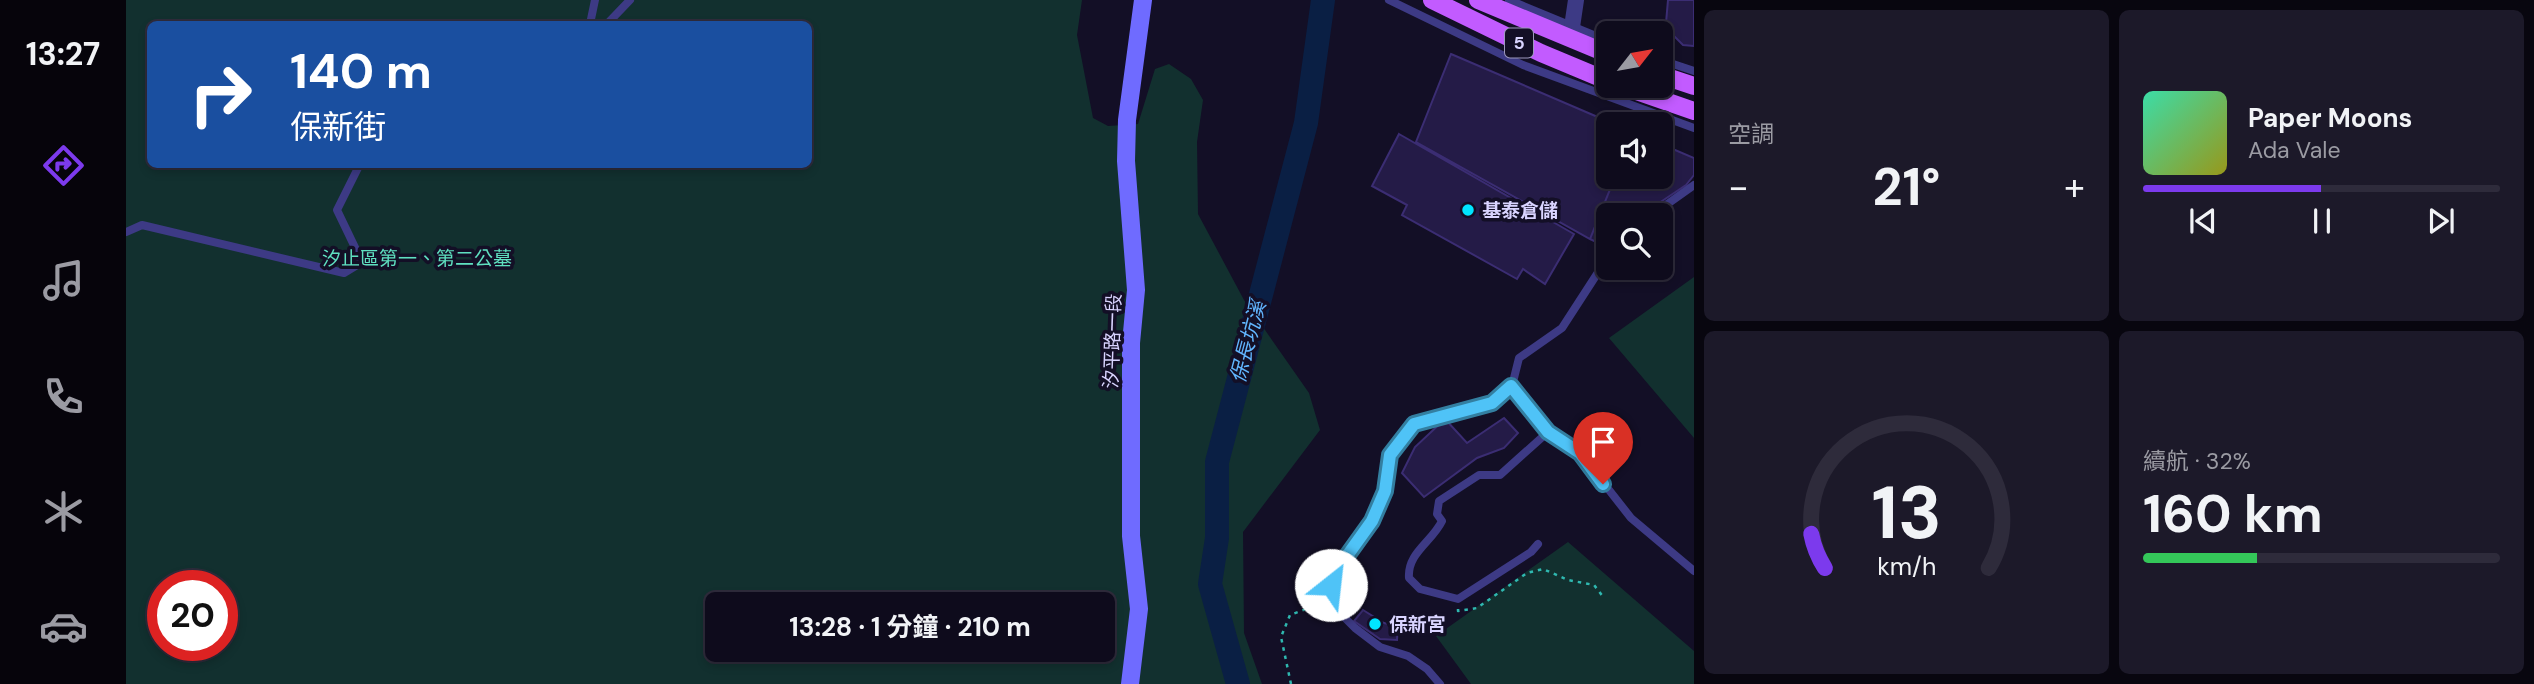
<!DOCTYPE html>
<html lang="zh-TW">
<head>
<meta charset="utf-8">
<style>
  body { margin:0; font-family:"DM Sans","Noto Sans TC",sans-serif; background:#1c1929; color:#f1f3f6; height:100vh; display:flex; flex-direction:column; font-size:26px; white-space:nowrap }
  * { box-sizing:border-box; margin:0 }
  p { font-size:23px; color:#9b9ba3 }
  .icon { flex:none; width:38px; height:38px; fill:none; stroke:currentColor; stroke-width:2; stroke-linecap:round; stroke-linejoin:round }
  .map { position:relative; flex:1; overflow:hidden }
  .sheet { display:flex; flex-direction:column; gap:10px; padding:10px; background:#08060f; width:840px }
  .sheet>* { flex:none }
  .banner { position:absolute; left:21px; top:21px; width:665px; height:147px; border-radius:10px; box-shadow:0 4px 10px #0003,0 0 0 2px #2e2b3b; background:#1a4fa0; color:#fff; overflow:hidden }
  .needle { width:46px; rotate:59deg }
  .buttons { position:absolute; left:1470px; top:21px; display:grid; gap:14px }
  .buttons a { display:grid; place-items:center; width:77px; height:77px; border-radius:10px; background:#0e0b1c; box-shadow:0 4px 10px #0003,0 0 0 2px #2e2b3b; font-size:35px }
  .speed { position:absolute; left:21px; top:570px; display:flex; gap:14px; font-size:35px; font-weight:700; text-align:center }
  .speed>* { display:grid; place-content:center; width:91px; height:91px; border-radius:50%; background:#0e0b1c; box-shadow:0 4px 10px #0003,0 0 0 2px #2e2b3b; line-height:1 }
  .speed .limit { border:10px solid #d22; background:#fff; color:#111 }
  .pin { position:absolute; display:grid; place-items:center; width:60px; height:60px; color:#fff; margin:-72px -30px; border-radius:50% 50% 50% 0; rotate:-45deg; box-shadow:0 0 7px #0007 }
  .pin .icon { rotate:45deg }
  .me { position:absolute; width:77px; margin:-38px; rotate:29deg; stroke-linejoin:round; filter:drop-shadow(0 0 5px #0008) }
  .turn { display:flex; align-items:center; gap:24px; height:147px; padding:0 28px; font-size:32px }
  .turn .icon { width:91px; height:91px; stroke-width:2.5 }
  .turn b { display:block; font-size:49px; line-height:60px }
  .big { font-size:52px; font-weight:700; line-height:1.1 }
  .sheet .tile { flex:1; display:flex; flex-direction:column; justify-content:center; gap:10px; min-width:0; padding:0 24px; border-radius:10px; background:#1c1929 }
  .sheet .dial { align-items:center; gap:0 }
  .dial svg { height:182px; overflow:visible; fill:none; stroke:#2e2b3b; stroke-width:7; stroke-linecap:round; text-anchor:middle }
  .dial text { fill:#f1f3f6; stroke:none }
  .song { display:flex; align-items:center; gap:21px }
  .cover { width:84px; height:84px; border-radius:10px; background:linear-gradient(135deg,hsl(160 70% 55%),hsl(60 70% 35%)) }
  .played { height:7px; border-radius:4px; background:linear-gradient(90deg,#7c3aed 50%,#2e2b3b 50%) }
  .keys { display:flex; justify-content:space-around; direction:ltr }
  .heat { display:flex; justify-content:space-between; align-items:center; font-size:38px; direction:ltr }
  .charge { height:10px; border-radius:5px; background:linear-gradient(90deg,#34c759 32%,#2e2b3b 0) }
  .sheet .tiles { flex:1; display:grid; gap:10px; grid-template-columns:repeat(2,1fr) }
  .trip { position:absolute; left:579px; top:592px; width:410px; height:70px; border-radius:10px; background:#0e0b1c; box-shadow:0 4px 10px #0003,0 0 0 2px #2e2b3b; font-weight:700; line-height:70px; text-align:center }
  main { display:flex; flex:1; min-height:0 }
  .tab-bar { display:flex; flex-direction:column; width:126px; justify-content:space-around; align-items:center; background:#06040b; color:#9b9ba3 }
  .tab-bar .icon { width:49px; height:49px }
  .tab-bar .active { color:#7c3aed }
  .tab-bar b { font-size:32px; color:#f1f3f6 }
  .map>svg:first-child { display:block }
  .green { fill:#12302f; fill-rule:evenodd }
  .lines { fill:none; stroke-linecap:round; stroke-linejoin:round }
  .river { stroke:#0a1f44; stroke-width:24 }
  .building { fill:#241b47; stroke:#3b2d73; stroke-width:2 }
  .path { stroke:#2fb8b0; stroke-width:2.5; stroke-dasharray:3.5 5; stroke-linecap:butt }
  .lane { stroke:#3d3a85; stroke-width:8 }
  .street { stroke:#3d3a85; stroke-width:16 }
  .secondary { stroke:#6f6bff; stroke-width:18 }
  .primary { stroke:#c25bff; stroke-width:18 }
  .route-casing { stroke:#337fa1; stroke-width:18 }
  .route { stroke:#4fc3f7; stroke-width:12 }
  .poi-dot { fill:#00e5ff; stroke:#130f26; stroke-width:2.5 }
  .labels { text-anchor:middle; stroke-width:7; stroke-linejoin:round; paint-order:stroke }
  .shield { fill:#130f26; stroke:#9e99be; stroke-width:2 }
  .shield-label { font-size:18px; font-weight:bold; fill:#d9d4ff }
  .poi-label { font-size:19px; font-weight:bold; fill:#d9d4ff; stroke:#130f26; text-anchor:start }
  .park-label { font-size:19px; fill:#5fe0c0; stroke:#130f26 }
  .street-label { font-size:19px; fill:#d9d4ff; stroke:#130f26 }
  .water-label { font-size:21px; font-style:italic; fill:#62b6ff; stroke:#130f26 }
</style>
</head>
<body>
<main>
<nav class="tab-bar">
<b>13:27</b>
<svg class="icon active" aria-label="directions" viewBox="0 0 24 24"><path d="M12 3l9 9-9 9-9-9zM9 14v-3h6M13 9l2 2-2 2"/></svg>
<svg class="icon" aria-label="music" viewBox="0 0 24 24"><path d="M9 18V5l10-2v13"/><circle cx="6" cy="18" r="3"/><circle cx="16" cy="16" r="3"/></svg>
<svg class="icon" aria-label="phone" viewBox="0 0 24 24"><path d="M5 4h4l2 5-3 2q2 4 5 5l2-3 5 2v4C11 20 4 13 5 4z"/></svg>
<svg class="icon" aria-label="climate" viewBox="0 0 24 24"><path d="M12 3v18M4 7l16 10M4 17L20 7"/></svg>
<svg class="icon" aria-label="car" viewBox="0 0 24 24"><path d="M5 17H2v-5l4-1 3-4h7l3 4 3 1v5h-3M9 17h6M6 11h13"/><circle cx="7" cy="17" r="2"/><circle cx="17" cy="17" r="2"/></svg>
</nav>
<div class="map">
<svg width="1568" height="684" viewBox="0 0 1568 684">
  <rect width="100%" height="100%" fill="#130f26"/>
  <!-- green -->
  <path class="green" d="M0,0H956L951,35L967,118L982,126L1012,124L1029,69L1043,64L1065,79L1077,100L1071,142L1072,214L1118,300L1183,393L1194,430L1117,532L1118,633L1136,684H0ZM24,24H682V164H24ZM37,586H96V646H37ZM592,604H976V649H592Z
    M1568,277V438L1483,338Z
    M1442,542L1568,651V684H1345L1310,636Z"/>
  <g class="lines">
    <!-- river -->
    <path class="river" d="M1112,684L1084,584L1091,538V462L1180,123L1197,0"/>
  </g>
  <!-- building -->
  <path class="building" d="M1542,0H1568V46L1557,45L1545,33L1540,23Z
    M1325,54L1488,124H1482V177H1489L1464,239L1290,142Z
    M1273,134L1448,234L1419,284L1397,269L1391,279L1276,215L1281,205L1246,186Z
    M1535,144L1568,158V175L1560,185L1515,215H1482V240L1478,246L1464,239L1489,177H1535Z
    M1378,418L1392,433L1378,448L1351,458L1298,497L1276,473L1289,447L1319,419L1341,443Z
    M1237,610L1258,623L1272,626L1271,640L1254,639L1228,621Z"/>
  <g class="lines">
    <!-- path -->
    <path class="path" d="M1332,609V611L1351,608L1401,573L1417,569L1442,580L1468,585L1478,598
      M1165,684L1155,637L1164,615L1199,602"/>
    <!-- lane -->
    <path class="lane" d="M1263,0L1397,65L1568,128
      M1383,0L1482,41
      M464,24L469,0
      M481,24L504,0
      M1535,60L1568,71
      M1526,215L1568,185
      M0,232L16,225L218,273L236,262L211,210L234,164
      M1482,257L1436,328L1393,358L1386,386L1422,432L1454,453L1505,518L1568,571
      M1412,544L1405,552L1332,599L1294,589L1283,578C1281,553 1306,542 1316,521L1311,514L1313,501L1353,475H1374L1422,432
      M1314,684L1301,669L1282,656L1254,647L1229,628L1215,614L1205,585L1208,574L1246,521L1259,491L1264,455L1288,424L1366,403L1386,386"/>
    <!-- street -->
    <path class="street" d="M1446,27L1450,0"/>
    <!-- secondary -->
    <path class="secondary" d="M1004,684L1013,609L1005,536V343L1010,290L1000,161L1001,120L1017,0"/>
    <!-- primary -->
    <path class="primary" d="M1306,0L1415,53L1482,81
      M1352,0L1482,54
      M1535,75L1568,86
      M1496,86L1568,111"/>
  </g>
  <g class="lines">
    <defs>
      <path id="route" d="M1205,585L1208,574L1246,521L1259,491L1264,455L1288,424L1366,403L1385,386L1422,432L1454,453L1477,484"/>
    </defs>
    <!-- route casing -->
    <use href="#route" class="route-casing"/>
    <!-- route -->
    <use href="#route" class="route"/>
  </g>
  <!-- markers -->
  <g class="poi-dot">
    <circle cx="1342" cy="210" r="7"/>
    <circle cx="1249" cy="624" r="7"/>
  </g>
  <g class="labels">
    <!-- shield labels -->
    <rect class="shield" x="1379" y="28.5" width="28" height="29" rx="5"/>
    <g class="shield-label">
      <text x="1393" y="49">5</text>
    </g>
    <!-- poi labels -->
    <g class="poi-label">
      <text x="1356" y="217">基泰倉儲</text>
      <text x="1263" y="631">保新宮</text>
    </g>
    <!-- park labels -->
    <g class="park-label">
      <text x="291" y="265">汐止區第一、第二公墓</text>
    </g>
    <!-- street labels -->
    <g class="street-label">
      <text transform="translate(986 341) rotate(-88)" y="7">汐平路一段</text>
    </g>
    <!-- water labels -->
    <g class="water-label">
      <text transform="translate(1122 342) rotate(-75)" y="7">保長坑溪</text>
    </g>
  </g>
</svg>
<div class="buttons">
<a><svg class="needle" viewBox="-14 -14 28 28"><path d="M0-13l5 13h-10z" fill="#e53935"/><path d="M0 13l5-13h-10z" fill="#9b9ba3"/></svg></a>
<a><svg class="icon" aria-label="sound" viewBox="0 0 24 24"><path d="M4 9h4l5-4v14l-5-4H4zM17 9q2 3 0 6"/></svg></a>
<a><svg class="icon" aria-label="search" viewBox="0 0 24 24"><circle cx="10" cy="10" r="6"/><path d="M15 15l6 6"/></svg></a>
</div>
<div class="speed"><div class="limit">20</div></div>
<div class="pin" style="left:1477px;top:484px;background:#d93025"><svg class="icon" aria-label="arrive" viewBox="0 0 24 24"><path d="M6 21V4h12l-3 4 3 4H6"/></svg></div>
<svg class="me" style="left:1205px;top:585px" viewBox="-20 -20 40 40"><circle r="19" fill="#fff"/><path d="M0-13L10 11 0 6-10 11z" fill="#4fc3f7"/></svg>
<div class="trip">13:28 · 1 分鐘 · 210 m</div>
<div class="banner">
<div class="turn"><svg class="icon" aria-label="right" viewBox="0 0 24 24"><path d="M7 20v-9h11M14 6l5 5-5 5"/></svg><div><b>140 m</b>保新街</div></div>
</div>
</div>
<section class="sheet">
<div class="tiles">
<div class="tile"><p>空調</p>
<div class="heat"><a>−</a><b class="big">21°</b><a>+</a></div>
</div>
<div class="tile">
<div class="song"><i class="cover"></i><div><b>Paper Moons</b><p>Ada Vale</p></div></div>
<div class="played"></div>
<div class="keys"><svg class="icon" aria-label="previous" viewBox="0 0 24 24"><path d="M18 5L8 12l10 7zM5 5v14"/></svg><svg class="icon" aria-label="pause" viewBox="0 0 24 24"><path d="M8 5v14M16 5v14"/></svg><svg class="icon" aria-label="next" viewBox="0 0 24 24"><path d="M6 5l10 7-10 7zM19 5v14"/></svg></div>
</div>
<div class="tile dial"><svg viewBox="0 0 100 80">
<path d="M14 69A42 42 0 1 1 86 69"/>
<path d="M14 69A42 42 0 0 1 8 54" stroke="#7c3aed"/>
<text x="50" y="56" font-size="32" font-weight="700">13</text>
<text x="50" y="72" font-size="11">km/h</text>
</svg></div>
<div class="tile"><p>續航 · 32%</p><b class="big">160 km</b><div class="charge"></div></div>
</div>
</section>
</main>
</body>
</html>
